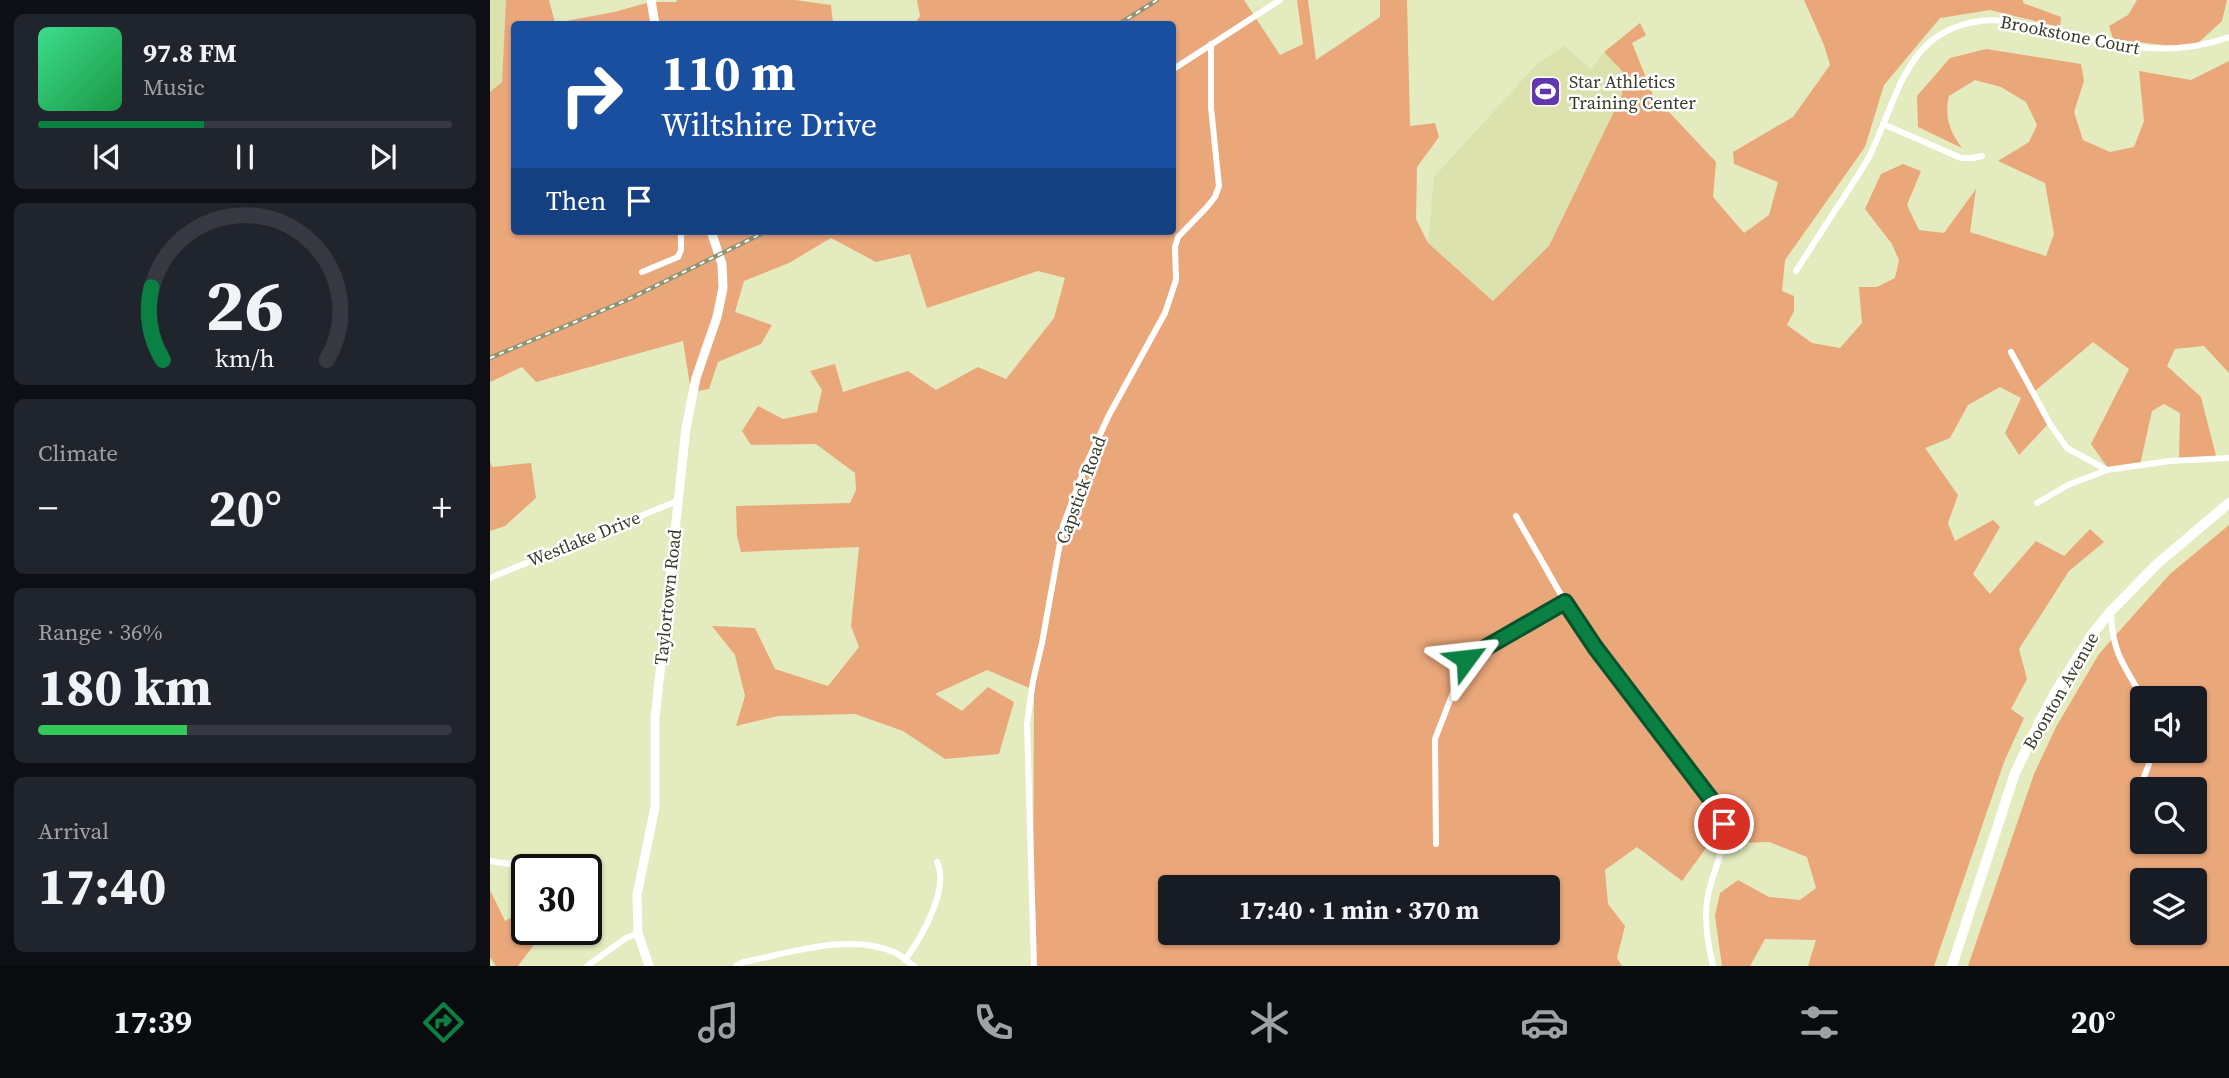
<!DOCTYPE html>
<html lang="en">
<head>
<meta charset="utf-8">
<style>
  body { margin:0; font-family:"Source Serif 4",serif; background:#20242c; color:#f1f3f6; height:100vh; display:flex; flex-direction:column; font-size:26px; white-space:nowrap }
  * { box-sizing:border-box; margin:0 }
  p { font-size:23px; color:#9ea1a6 }
  .icon { flex:none; width:38px; height:38px; fill:none; stroke:currentColor; stroke-width:2; stroke-linecap:round; stroke-linejoin:round }
  .map { position:relative; flex:1; overflow:hidden }
  .panel { display:flex; flex-direction:column; gap:14px; padding:14px; background:#0d0f14; width:490px }
  .panel>* { flex:none }
  .hud { position:absolute; left:21px; top:21px; width:665px; height:214px; border-radius:7px; box-shadow:0 2px 5px #0004; background:#1a4fa0; color:#fff; overflow:hidden }
  .tools { position:absolute; left:1640px; top:686px; display:grid; gap:14px }
  .tools a { display:grid; place-items:center; width:77px; height:77px; border-radius:7px; background:#171b24; box-shadow:0 2px 5px #0004; font-size:35px }
  .speed { position:absolute; left:21px; top:854px; display:flex; gap:14px; font-size:35px; font-weight:700; text-align:center }
  .speed>* { display:grid; place-content:center; width:91px; height:91px; border-radius:50%; background:#171b24; box-shadow:0 2px 5px #0004; line-height:1 }
  .speed .limit { border:4px solid #111; border-radius:10px; background:#fff; color:#111 }
  .pin { position:absolute; display:grid; place-items:center; width:60px; height:60px; color:#fff; margin:-30px; border:4px solid #fff; border-radius:50%; box-shadow:0 2px 7px #0007 }
  .me { position:absolute; width:77px; margin:-38px; rotate:60deg; stroke-linejoin:round; filter:drop-shadow(0 0 5px #0008) }
  .turn { display:flex; align-items:center; gap:24px; height:147px; padding:0 35px; font-size:32px }
  .turn .icon { width:91px; height:91px; stroke-width:2.5 }
  .turn b { display:block; font-size:49px; line-height:60px }
  .then { display:flex; align-items:center; height:66px; padding:0 35px; background:#0003; gap:14px; font-size:26px }
  .big { font-size:52px; font-weight:700; line-height:1.1 }
  .panel .widget { flex:1; display:flex; flex-direction:column; justify-content:center; gap:10px; min-width:0; padding:0 24px; border-radius:10px; background:#20242c }
  .panel .dial { align-items:center; gap:0 }
  .dial svg { height:182px; overflow:visible; fill:none; stroke:#363941; stroke-width:7; stroke-linecap:round; text-anchor:middle }
  .dial text { fill:#f1f3f6; stroke:none }
  .song { display:flex; align-items:center; gap:21px }
  .cover { width:84px; height:84px; border-radius:10px; background:linear-gradient(135deg,hsl(150 70% 55%),hsl(140 70% 35%)) }
  .played { height:7px; border-radius:4px; background:linear-gradient(90deg,#0b8043 40%,#363941 40%) }
  .keys { display:flex; justify-content:space-around; direction:ltr }
  .heat { display:flex; justify-content:space-between; align-items:center; font-size:38px; direction:ltr }
  .charge { height:10px; border-radius:5px; background:linear-gradient(90deg,#34c759 36%,#363941 0) }
  .trip { position:absolute; left:668px; top:875px; width:402px; height:70px; border-radius:7px; background:#171b24; box-shadow:0 2px 5px #0004; font-weight:700; line-height:70px; text-align:center }
  .tab-bar { display:flex; height:112px; justify-content:space-around; align-items:center; background:#090b0e; color:#9ea1a6 }
  .tab-bar .icon { width:49px; height:49px }
  .tab-bar .current { color:#0b8043 }
  .tab-bar b { font-size:32px; color:#f1f3f6 }
  main { display:flex; flex:1; min-height:0 }
  .map>svg:first-child { display:block }
  .built { fill:#dbe2ae }
  .green { fill:#eaa77a; fill-rule:evenodd }
  .lines { fill:none; stroke-linecap:round; stroke-linejoin:round }
  .street { stroke:#fff; stroke-width:6 }
  .secondary { stroke:#fff; stroke-width:9 }
  .primary { stroke:#fff; stroke-width:10 }
  .rail-casing { stroke:#8f9475; stroke-width:4.5 }
  .rail { stroke:#fff; stroke-width:2; stroke-dasharray:5; stroke-linecap:butt }
  .route-casing { stroke:#07532c; stroke-width:18 }
  .route { stroke:#0b8043; stroke-width:12 }
  .labels { text-anchor:middle; stroke-width:5; stroke-linejoin:round; paint-order:stroke }
  .street-label { font-size:18px; fill:#393b2a; stroke:#fff }
  .poi-label { font-size:18px; fill:#393b2a; stroke:#fff; text-anchor:start }
</style>
</head>
<body>
<main>
<section class="panel">
<div class="widget">
<div class="song"><i class="cover"></i><div><b>97.8 FM</b><p>Music</p></div></div>
<div class="played"></div>
<div class="keys"><svg class="icon" aria-label="previous" viewBox="0 0 24 24"><path d="M18 5L8 12l10 7zM5 5v14"/></svg><svg class="icon" aria-label="pause" viewBox="0 0 24 24"><path d="M8 5v14M16 5v14"/></svg><svg class="icon" aria-label="next" viewBox="0 0 24 24"><path d="M6 5l10 7-10 7zM19 5v14"/></svg></div>
</div>
<div class="widget dial"><svg viewBox="0 0 100 80">
<path d="M14 69A42 42 0 1 1 86 69"/>
<path d="M14 69A42 42 0 0 1 9 37" stroke="#0b8043"/>
<text x="50" y="56" font-size="32" font-weight="700">26</text>
<text x="50" y="72" font-size="11">km/h</text>
</svg></div>
<div class="widget"><p>Climate</p>
<div class="heat"><a>−</a><b class="big">20°</b><a>+</a></div>
</div>
<div class="widget"><p>Range · 36%</p><b class="big">180 km</b><div class="charge"></div></div>
<div class="widget"><p>Arrival</p><b class="big">17:40</b></div>
</section>
<div class="map">
<svg width="1739" height="966" viewBox="0 0 1739 966">
  <rect width="100%" height="100%" fill="#e4ebbf"/>
  <!-- built -->
  <path class="built" d="M0,0H16L12,82L0,92Z
    M1074,46L1101,69L1114,52L1133,72L1132,95L1059,247L1003,301L938,243L944,177L1047,64Z"/>
  <!-- green -->
  <path class="green" d="M16,0H59L65,23L124,12L160,2H186L187,0H305L341,5L343,24H24V231H682V24H425L430,16L427,0H754L790,55L813,44L807,0H818L826,60L890,17V0H917L920,126L945,123L949,137L927,167L926,219L938,243L1003,301L1059,246L1132,95L1133,72L1114,52L1150,23L1156,35L1142,43L1163,95L1226,162L1223,197L1254,233L1279,215L1288,182L1244,164L1243,152L1303,117L1340,65L1334,45L1314,0H1533V3L1571,17L1570,27L1500,10L1450,18L1394,85L1375,147L1295,260L1292,291L1304,296V311L1297,325L1322,343L1350,348L1372,323L1369,287H1387L1405,278L1409,260L1402,244L1375,209L1391,174L1413,164L1431,171L1417,205L1429,230L1454,233L1486,189L1480,232L1556,256L1564,234L1555,183L1508,161L1539,142L1547,125L1536,102L1511,87L1485,80L1459,96C1454,118 1460,131 1472,148L1428,127L1427,96L1460,58L1496,49L1591,64L1594,81L1584,112L1593,140L1620,152L1644,147L1654,121L1649,71L1701,80L1739,61V373L1714,346L1685,349L1677,366L1711,397L1727,460L1689,461L1690,413L1674,404L1662,411L1650,465L1618,468L1601,444L1639,369L1603,342L1545,391L1559,423L1529,455L1515,433L1531,398L1510,387L1478,405L1460,438L1435,448L1468,495L1458,523L1465,541L1503,520L1510,527L1483,574L1500,594L1546,541L1574,556L1600,529L1614,542L1579,571L1529,649L1537,679L1521,709L1534,718L1514,762L1444,966H1318L1326,940L1275,939L1260,966H1232L1225,916L1230,893L1248,880L1279,897L1310,900L1326,888L1317,857L1279,842L1219,844L1192,881L1147,847L1115,870L1118,904L1135,926L1127,958L1132,966H545L543,940L544,690L497,670L445,694L472,711L498,687L524,702L509,754L455,759L413,731L365,714L288,716L246,726L255,696L245,655L222,626L265,628L285,669L338,686L369,647L361,626L369,547L251,552L247,536L246,506L360,503L366,490L365,473L326,444L261,445L252,431L268,406L293,419L327,412L332,390L320,371L345,364L353,392L418,371L446,390L488,367L516,379L564,318L575,278L548,271L437,308L420,254L386,262L341,238L299,263L254,281L245,312L282,325L271,344L228,362L219,389L201,392L193,341L46,382L32,367L0,382V92L12,82ZM681,887H1059V933H681Z
    M1647,0H1737L1732,21L1708,43L1690,47L1623,39L1619,26L1638,15Z
    M0,461L2,467L41,463L46,498L15,526L0,531Z
    M1739,525V966H1478L1544,774L1566,727L1609,654L1680,574ZM1652,698H1704V751H1652ZM1652,789H1704V842H1652ZM1652,880H1704V933H1652Z
    M0,890L15,921L37,909V929H56L28,966H6L0,957Z"/>
  <g class="lines">
    <!-- street -->
    <path class="street" d="M682,70L790,0
      M1393,124L1471,158H1483L1492,156
      M1306,271C1323,245 1339,219 1356,194C1363,182 1372,170 1379,157C1410,94 1416,23 1503,20C1588,27 1653,68 1739,37
      M152,272L188,257L191,250V231
      M1521,352L1560,424L1577,448L1617,470L1680,461L1739,458
      M1547,503L1578,485L1617,470
      M1026,516L1086,621L1223,802C1248,837 1222,864 1217,901C1214,922 1218,945 1223,966
      M0,578L187,501
      M1621,613C1622,652 1634,666 1653,698
      M1644,803L1664,751
      M946,844L945,739L976,659L1075,602
      M0,861L19,864L28,859
      M415,960C431,938 460,889 447,862
      M97,966L136,938L148,933
      M246,966L254,962C300,953 361,932 406,953C412,956 418,962 424,966
      M544,966L537,724L543,681L552,643L573,526L595,467L619,415L675,313L686,280L685,247L688,237L717,207L725,197L729,186L721,107V44"/>
    <!-- secondary -->
    <path class="secondary" d="M161,0L165,24
      M159,966L148,933L147,895L165,807V719L196,428L206,378L227,317L233,288L232,264L221,231"/>
    <!-- primary -->
    <path class="primary" d="M1462,966L1525,773L1550,721L1566,691L1603,633L1621,611L1667,564L1739,503"/>
    <defs>
      <path id="rail" d="M629,24L667,0
        M0,358L137,300L277,231"/>
    </defs>
    <!-- rail casing -->
    <use href="#rail" class="rail-casing"/>
    <!-- rail -->
    <use href="#rail" class="rail"/>
  </g>
  <g class="lines">
    <defs>
      <path id="route" d="M976,659L1075,602L1105,647L1223,802L1234,824"/>
    </defs>
    <!-- route casing -->
    <use href="#route" class="route-casing"/>
    <!-- route -->
    <use href="#route" class="route"/>
  </g>
  <!-- icons -->
  <defs>
    <symbol id="stadium-square" viewBox="-11 -11 22 22"><rect x="-9" y="-9" width="18" height="18" rx="4" fill="#6136ae" stroke="#fff"/><path d="M0-5a6.5 5 0 1 0 0 10a6.5 5 0 1 0 0-10ZM-3.5-1.8h7v3.6h-7Z" fill="#fff"/></symbol>
  </defs>
  <g fill-rule="evenodd">
    <use href="#stadium-square" x="1038" y="74" width="35" height="35"/>
  </g>
  <g class="labels">
    <!-- street labels -->
    <g class="street-label">
      <text transform="translate(1580 35) rotate(11)" y="6">Brookstone Court</text>
      <text transform="translate(591 490) rotate(-70)" y="6">Capstick Road</text>
      <text transform="translate(94 539) rotate(-22)" y="6">Westlake Drive</text>
      <text transform="translate(178 597) rotate(-84)" y="6">Taylortown Road</text>
      <text transform="translate(1571 691) rotate(-60)" y="6">Boonton Avenue</text>
    </g>
    <!-- poi labels -->
    <g class="poi-label">
      <text x="1079" y="88">Star Athletics<tspan x="1079" dy="21">Training Center</tspan></text>
    </g>
  </g>
</svg>
<div class="tools">
<a><svg class="icon" aria-label="sound" viewBox="0 0 24 24"><path d="M4 9h4l5-4v14l-5-4H4zM17 9q2 3 0 6"/></svg></a>
<a><svg class="icon" aria-label="search" viewBox="0 0 24 24"><circle cx="10" cy="10" r="6"/><path d="M15 15l6 6"/></svg></a>
<a><svg class="icon" aria-label="layers" viewBox="0 0 24 24"><path d="M12 4l9 5-9 5-9-5zM3 14l9 5 9-5"/></svg></a>
</div>
<div class="speed"><div class="limit">30</div></div>
<div class="pin" style="left:1234px;top:824px;background:#d93025"><svg class="icon" aria-label="arrive" viewBox="0 0 24 24"><path d="M6 21V4h12l-3 4 3 4H6"/></svg></div>
<svg class="me" style="left:976px;top:659px" viewBox="-20 -20 40 40"><path d="M0-17L14 15 0 8-14 15z" fill="#0b8043" stroke="#fff" stroke-width="4"/></svg>
<div class="trip">17:40 · 1 min · 370 m</div>
<div class="hud">
<div class="turn"><svg class="icon" aria-label="right" viewBox="0 0 24 24"><path d="M7 20v-9h11M14 6l5 5-5 5"/></svg><div><b>110 m</b>Wiltshire Drive</div></div>
<div class="then">Then<svg class="icon" aria-label="arrive" viewBox="0 0 24 24"><path d="M6 21V4h12l-3 4 3 4H6"/></svg></div>
</div>
</div>
</main>
<nav class="tab-bar">
<b>17:39</b>
<svg class="icon current" aria-label="directions" viewBox="0 0 24 24"><path d="M12 3l9 9-9 9-9-9zM9 14v-3h6M13 9l2 2-2 2"/></svg>
<svg class="icon" aria-label="music" viewBox="0 0 24 24"><path d="M9 18V5l10-2v13"/><circle cx="6" cy="18" r="3"/><circle cx="16" cy="16" r="3"/></svg>
<svg class="icon" aria-label="phone" viewBox="0 0 24 24"><path d="M5 4h4l2 5-3 2q2 4 5 5l2-3 5 2v4C11 20 4 13 5 4z"/></svg>
<svg class="icon" aria-label="climate" viewBox="0 0 24 24"><path d="M12 3v18M4 7l16 10M4 17L20 7"/></svg>
<svg class="icon" aria-label="car" viewBox="0 0 24 24"><path d="M5 17H2v-5l4-1 3-4h7l3 4 3 1v5h-3M9 17h6M6 11h13"/><circle cx="7" cy="17" r="2"/><circle cx="17" cy="17" r="2"/></svg>
<svg class="icon" aria-label="filters" viewBox="0 0 24 24"><path d="M4 7h16M4 17h16"/><circle cx="9" cy="7" r="2"/><circle cx="15" cy="17" r="2"/></svg>
<b>20°</b>
</nav>
</body>
</html>
